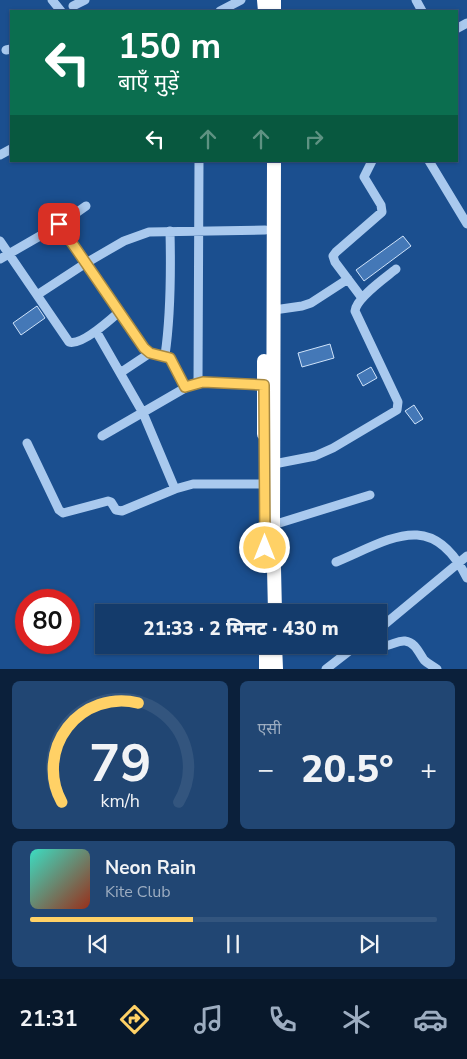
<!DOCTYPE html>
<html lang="hi">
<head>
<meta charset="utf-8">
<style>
  body { margin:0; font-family:"Nunito Sans","Noto Sans Devanagari",sans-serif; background:#214673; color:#f1f3f6; height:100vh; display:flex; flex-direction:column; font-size:19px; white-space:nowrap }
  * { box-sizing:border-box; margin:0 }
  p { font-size:16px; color:#9dadc1 }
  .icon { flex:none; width:28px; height:28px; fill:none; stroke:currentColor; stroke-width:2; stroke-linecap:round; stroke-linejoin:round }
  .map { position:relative; height:669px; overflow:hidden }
  .sheet { display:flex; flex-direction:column; gap:12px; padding:12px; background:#0b203b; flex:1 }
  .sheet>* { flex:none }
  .top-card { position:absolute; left:10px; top:10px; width:448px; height:152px; border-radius:0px; box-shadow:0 1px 4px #0004,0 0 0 1px #33557e; background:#0b6e4f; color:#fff; overflow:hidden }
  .speed { position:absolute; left:15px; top:589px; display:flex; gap:10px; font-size:25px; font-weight:700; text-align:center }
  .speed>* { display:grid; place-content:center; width:65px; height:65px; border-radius:50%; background:#143b6b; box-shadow:0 1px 4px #0004,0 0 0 1px #33557e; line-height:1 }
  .speed .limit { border:8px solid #d22; background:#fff; color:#111 }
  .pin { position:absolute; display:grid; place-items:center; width:42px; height:42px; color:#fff; margin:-21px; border-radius:10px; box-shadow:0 2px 8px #0006 }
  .me { position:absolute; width:55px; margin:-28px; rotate:0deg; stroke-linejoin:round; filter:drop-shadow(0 0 4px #0008) }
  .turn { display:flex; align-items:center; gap:18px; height:105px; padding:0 25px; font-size:22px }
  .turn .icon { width:65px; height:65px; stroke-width:2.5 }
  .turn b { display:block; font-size:35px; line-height:42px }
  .lanes { display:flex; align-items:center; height:48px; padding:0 25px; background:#0003; justify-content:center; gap:25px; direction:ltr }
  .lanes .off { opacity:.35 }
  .big { font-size:38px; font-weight:800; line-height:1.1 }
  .sheet .widget { flex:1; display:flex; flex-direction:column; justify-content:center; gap:8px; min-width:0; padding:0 18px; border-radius:8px; background:#214673 }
  .sheet .dial { align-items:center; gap:0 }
  .dial svg { height:130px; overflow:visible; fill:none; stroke:#33557e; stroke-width:7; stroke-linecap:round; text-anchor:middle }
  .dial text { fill:#f1f3f6; stroke:none }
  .song { display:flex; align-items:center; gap:15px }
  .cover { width:60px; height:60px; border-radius:8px; background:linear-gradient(135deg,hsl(170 70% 55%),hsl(10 70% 35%)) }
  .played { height:5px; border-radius:2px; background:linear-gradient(90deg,#ffd166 40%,#33557e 40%) }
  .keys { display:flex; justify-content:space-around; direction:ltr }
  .heat { display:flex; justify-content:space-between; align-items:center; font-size:28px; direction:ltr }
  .sheet .tiles { flex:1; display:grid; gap:12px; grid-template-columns:1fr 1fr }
  .widget:last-child { grid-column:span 2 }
  .trip { position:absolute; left:95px; top:604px; width:292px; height:50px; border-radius:0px; background:#143b6b; box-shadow:0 1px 4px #0004,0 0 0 1px #33557e; font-weight:800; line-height:50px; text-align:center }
  .menu { display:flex; height:80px; justify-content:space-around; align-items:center; background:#08182b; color:#9dadc1 }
  .menu .icon { width:35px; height:35px }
  .menu .selected { color:#ffd166 }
  .menu b { font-size:22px; color:#f1f3f6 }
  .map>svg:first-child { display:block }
  .building { fill:#4478b7; stroke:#cfe3fa }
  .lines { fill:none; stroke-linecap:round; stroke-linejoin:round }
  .minor { stroke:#a9c9ee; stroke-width:9 }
  .highway { stroke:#fff; stroke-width:14 }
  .route-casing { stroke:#a68842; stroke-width:12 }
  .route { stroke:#ffd166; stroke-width:9 }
</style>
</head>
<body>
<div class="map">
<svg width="467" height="669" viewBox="0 0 467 669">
  <rect width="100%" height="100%" fill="#1b4f8f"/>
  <!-- building -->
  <path class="building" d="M403,236L411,246L364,281L356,270Z
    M37,306L45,318L21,335L13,323Z
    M330,344L334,358L302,367L298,353Z
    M371,367L377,378L363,386L357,375Z
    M414,405L423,419L415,424L405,411Z"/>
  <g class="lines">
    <!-- minor -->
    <path class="minor" d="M52,0L61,11
      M416,0L422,11
      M73,6L85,0
      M220,11L241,0
      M456,29L467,23
      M6,50L11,49
      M0,155L11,149
      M429,161L467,224
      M59,225L144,348L150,353L170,358L185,387
      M0,241L69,342C81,346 110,320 119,312
      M0,259L59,225L86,206
      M37,295L86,263L124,241L149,232L265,230
      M362,298L335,262L333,256L336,252L382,212L381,205L364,177L372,161
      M274,310L302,306L311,303L348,279
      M96,331L143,413L175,489
      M165,355C171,314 171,273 170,231
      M120,373L150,353
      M198,383L199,161
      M102,436L192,384L203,382L264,385
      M27,443L59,510L63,513L108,501L111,502L116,510L122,511L175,489L193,484H265
      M274,464L315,456L333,448L397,410L398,402L355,311C356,298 385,278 396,269
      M273,525L370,495
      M336,562C391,539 432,508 467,578
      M379,629L467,556
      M379,644C389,649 395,640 405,641C415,642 419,653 424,660C428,664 433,666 437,669
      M326,669L357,645"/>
    <!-- highway -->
    <path class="highway" d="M264,0L265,11
      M274,0V11
      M274,161L273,525L275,612
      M264,361V434
      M266,645V669
      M275,645L276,669"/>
  </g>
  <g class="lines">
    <defs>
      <path id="route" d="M59,224L144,348L150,353L170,358L185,387L203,382L264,385L265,548"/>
    </defs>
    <!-- route casing -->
    <use href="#route" class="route-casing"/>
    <!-- route -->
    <use href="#route" class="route"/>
  </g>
</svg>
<div class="speed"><div class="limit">80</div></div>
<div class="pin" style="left:59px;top:224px;background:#d93025"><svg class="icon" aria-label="arrive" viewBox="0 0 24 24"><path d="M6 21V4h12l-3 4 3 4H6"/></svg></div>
<svg class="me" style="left:265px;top:548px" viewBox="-20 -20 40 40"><circle r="17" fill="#ffd166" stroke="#fff" stroke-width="3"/><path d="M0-11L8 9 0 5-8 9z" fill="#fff"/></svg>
<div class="trip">21:33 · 2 मिनट · 430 m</div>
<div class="top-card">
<div class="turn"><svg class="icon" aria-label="left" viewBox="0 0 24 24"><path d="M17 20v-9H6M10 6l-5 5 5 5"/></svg><div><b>150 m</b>बाएँ मुड़ें</div></div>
<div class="lanes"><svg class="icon" aria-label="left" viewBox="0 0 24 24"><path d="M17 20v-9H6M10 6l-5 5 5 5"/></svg><svg class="icon off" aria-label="ahead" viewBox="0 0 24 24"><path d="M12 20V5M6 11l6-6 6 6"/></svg><svg class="icon off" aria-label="ahead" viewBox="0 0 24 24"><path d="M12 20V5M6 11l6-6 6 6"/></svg><svg class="icon off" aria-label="right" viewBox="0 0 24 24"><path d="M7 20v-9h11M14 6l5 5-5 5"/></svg></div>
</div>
</div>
<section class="sheet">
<div class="tiles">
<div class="widget dial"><svg viewBox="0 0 100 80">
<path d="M14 69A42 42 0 1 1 86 69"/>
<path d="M14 69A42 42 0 0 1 61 8" stroke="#ffd166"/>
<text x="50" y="56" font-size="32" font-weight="700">79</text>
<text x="50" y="72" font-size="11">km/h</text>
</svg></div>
<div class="widget"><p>एसी</p>
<div class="heat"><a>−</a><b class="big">20.5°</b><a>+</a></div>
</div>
<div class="widget">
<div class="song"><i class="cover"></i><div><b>Neon Rain</b><p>Kite Club</p></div></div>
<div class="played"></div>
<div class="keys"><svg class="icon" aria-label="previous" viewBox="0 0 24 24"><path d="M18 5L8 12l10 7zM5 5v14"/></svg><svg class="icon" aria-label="pause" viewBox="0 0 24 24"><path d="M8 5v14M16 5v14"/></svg><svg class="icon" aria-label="next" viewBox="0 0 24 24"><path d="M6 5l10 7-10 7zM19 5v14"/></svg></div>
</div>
</div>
</section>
<nav class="menu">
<b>21:31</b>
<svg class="icon selected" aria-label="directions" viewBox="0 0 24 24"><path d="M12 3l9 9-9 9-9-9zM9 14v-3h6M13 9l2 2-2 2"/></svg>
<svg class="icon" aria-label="music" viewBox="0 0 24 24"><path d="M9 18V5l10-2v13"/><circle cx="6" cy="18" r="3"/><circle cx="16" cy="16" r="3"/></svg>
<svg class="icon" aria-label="phone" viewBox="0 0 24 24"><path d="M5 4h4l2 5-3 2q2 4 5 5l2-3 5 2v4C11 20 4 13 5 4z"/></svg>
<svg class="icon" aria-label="climate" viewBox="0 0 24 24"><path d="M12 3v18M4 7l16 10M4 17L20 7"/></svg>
<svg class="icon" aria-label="car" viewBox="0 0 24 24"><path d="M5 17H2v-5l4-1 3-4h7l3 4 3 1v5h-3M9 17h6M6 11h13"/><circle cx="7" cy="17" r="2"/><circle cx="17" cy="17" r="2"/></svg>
</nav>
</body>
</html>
